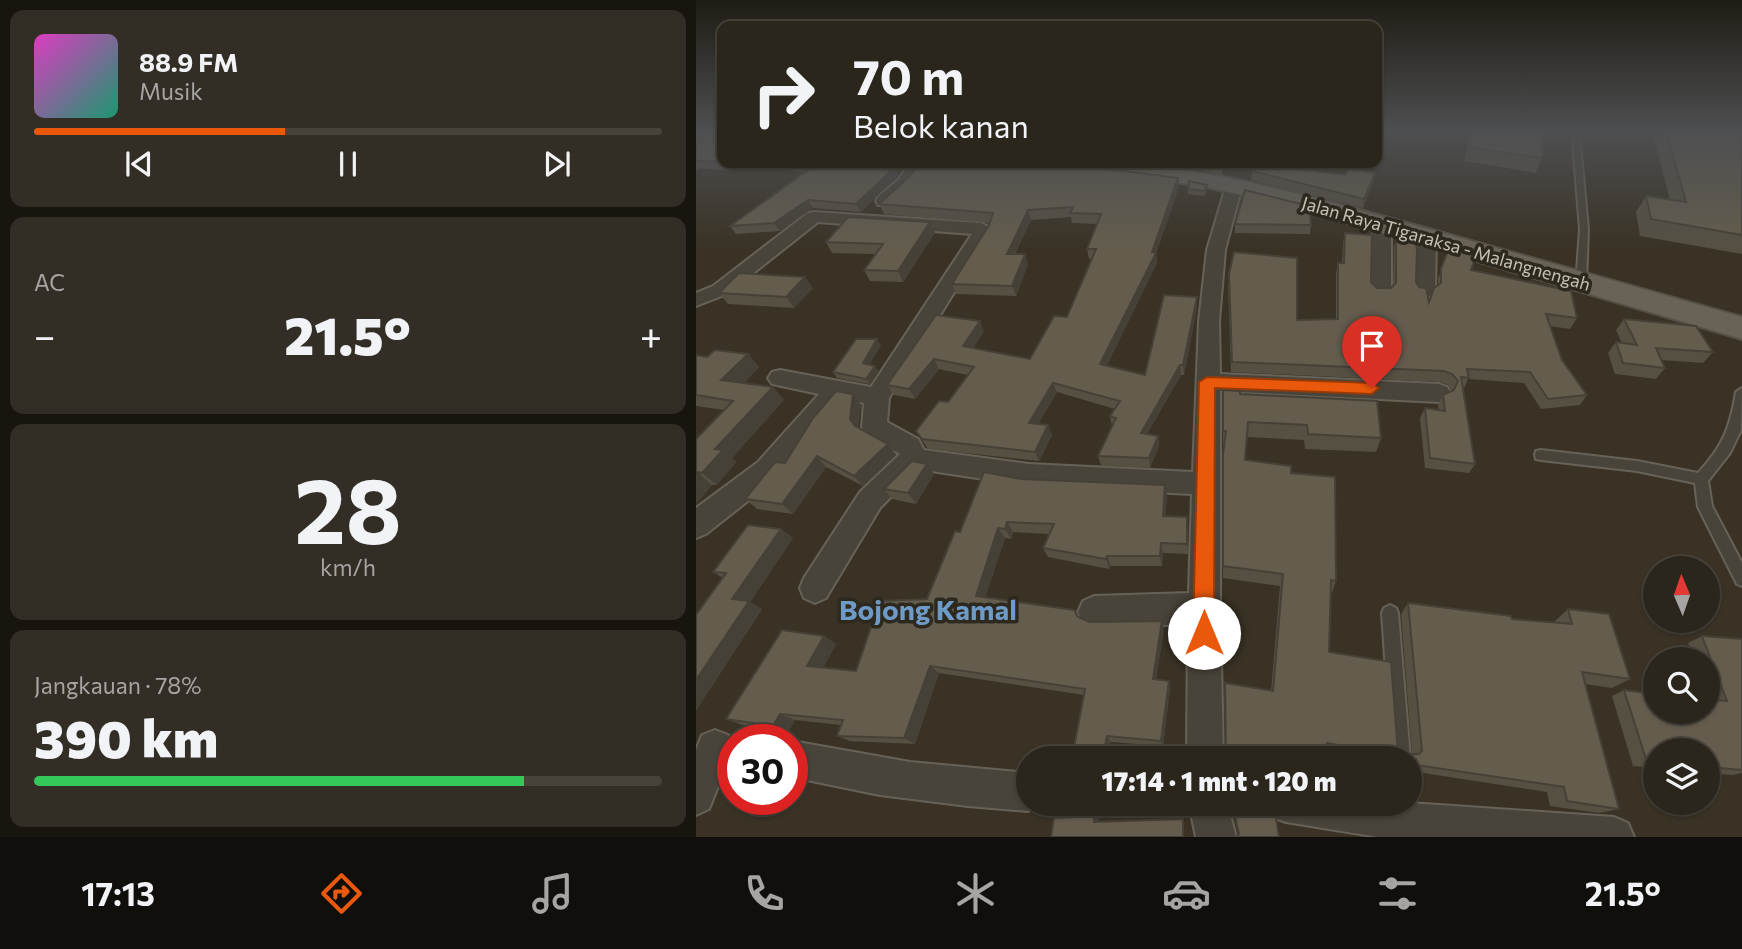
<!DOCTYPE html>
<html lang="id">
<head>
<meta charset="utf-8">
<style>
  body { margin:0; font-family:Commissioner,sans-serif; background:#332e25; color:#f1f3f6; height:100vh; display:flex; flex-direction:column; font-size:26px; white-space:nowrap }
  * { box-sizing:border-box; margin:0 }
  p { font-size:23px; color:#a6a5a3 }
  .icon { flex:none; width:38px; height:38px; fill:none; stroke:currentColor; stroke-width:2; stroke-linecap:round; stroke-linejoin:round }
  .map { position:relative; flex:1; overflow:hidden }
  .side { display:flex; flex-direction:column; gap:10px; padding:10px; background:#18150f; width:696px }
  .side>* { flex:none }
  .hud { position:absolute; left:21px; top:21px; width:665px; height:147px; border-radius:14px; box-shadow:0 2px 5px #0004,0 0 0 2px #47433b; background:#2b261c; color:#f1f3f6; overflow:hidden }
  .needle { width:46px; rotate:358deg }
  .tools { position:absolute; left:947px; top:556px; display:grid; gap:14px }
  .tools a { display:grid; place-items:center; width:77px; height:77px; border-radius:50%; background:#2b261c; box-shadow:0 2px 5px #0004,0 0 0 2px #47433b; font-size:35px }
  .speed { position:absolute; left:21px; top:724px; display:flex; gap:14px; font-size:35px; font-weight:700; text-align:center }
  .speed>* { display:grid; place-content:center; width:91px; height:91px; border-radius:50%; background:#2b261c; box-shadow:0 2px 5px #0004,0 0 0 2px #47433b; line-height:1 }
  .speed .limit { border:10px solid #d22; background:#fff; color:#111 }
  .pin { position:absolute; display:grid; place-items:center; width:60px; height:60px; color:#fff; margin:-72px -30px; border-radius:50% 50% 50% 0; rotate:-45deg; box-shadow:0 0 7px #0007 }
  .pin .icon { rotate:45deg }
  .me { position:absolute; width:77px; margin:-38px; rotate:0deg; stroke-linejoin:round; filter:drop-shadow(0 0 5px #0008) }
  .turn { display:flex; align-items:center; gap:24px; height:147px; padding:0 21px; font-size:32px }
  .turn .icon { width:91px; height:91px; stroke-width:2.5 }
  .turn b { display:block; font-size:49px; line-height:60px }
  .big { font-size:52px; font-weight:800; line-height:1.1 }
  .side .card { flex:1; display:flex; flex-direction:column; justify-content:center; gap:10px; min-width:0; padding:0 24px; border-radius:14px; background:#332e25 }
  .side .dial { align-items:center; gap:0 }
  .dial b { font-size:91px; line-height:1 }
  .song { display:flex; align-items:center; gap:21px }
  .cover { width:84px; height:84px; border-radius:10px; background:linear-gradient(135deg,hsl(310 70% 55%),hsl(160 70% 35%)) }
  .played { height:7px; border-radius:4px; background:linear-gradient(90deg,#ea580c 40%,#47433b 40%) }
  .keys { display:flex; justify-content:space-around; direction:ltr }
  .heat { display:flex; justify-content:space-between; align-items:center; font-size:38px; direction:ltr }
  .charge { height:10px; border-radius:5px; background:linear-gradient(90deg,#34c759 78%,#47433b 0) }
  .trip { position:absolute; left:320px; top:746px; width:406px; height:70px; border-radius:35px; background:#2b261c; box-shadow:0 2px 5px #0004,0 0 0 2px #47433b; font-weight:800; line-height:70px; text-align:center }
  .dock { display:flex; height:112px; justify-content:space-around; align-items:center; background:#110f0b; color:#a6a5a3 }
  .dock .icon { width:49px; height:49px }
  .dock .active { color:#ea580c }
  .dock b { font-size:32px; color:#f1f3f6 }
  main { display:flex; flex:1; min-height:0 }
  .map>svg:first-child { display:block }
  .lines { fill:none; stroke-linecap:round; stroke-linejoin:round }
  .lane-casing { stroke:#676257; stroke-width:4 }
  .street-casing { stroke:#676257; stroke-width:4 }
  .primary-casing { stroke:#555045; stroke-width:4 }
  .lane { fill:#494439; fill-rule:evenodd }
  .street { fill:#494439; fill-rule:evenodd }
  .primary { fill:#696357; fill-rule:evenodd }
  .wall { fill:#565043 }
  .shaded-wall { fill:#464137 }
  .building { fill:#645d4e; stroke:#464137; stroke-width:2 }
  .route { fill:#ea580c; stroke:#983908; stroke-width:2 }
  .labels { text-anchor:middle; stroke-width:7; stroke-linejoin:round; paint-order:stroke }
  .far-street-label { font-size:18px; fill:#c5c0b4; stroke:#2e291e }
  .near-quarter-label { font-size:28px; font-weight:bold; fill:#6d9ac7; stroke:#2e291e }
</style>
</head>
<body>
<main>
<section class="side">
<div class="card">
<div class="song"><i class="cover"></i><div><b>88.9 FM</b><p>Musik</p></div></div>
<div class="played"></div>
<div class="keys"><svg class="icon" aria-label="previous" viewBox="0 0 24 24"><path d="M18 5L8 12l10 7zM5 5v14"/></svg><svg class="icon" aria-label="pause" viewBox="0 0 24 24"><path d="M8 5v14M16 5v14"/></svg><svg class="icon" aria-label="next" viewBox="0 0 24 24"><path d="M6 5l10 7-10 7zM19 5v14"/></svg></div>
</div>
<div class="card"><p>AC</p>
<div class="heat"><a>−</a><b class="big">21.5°</b><a>+</a></div>
</div>
<div class="card dial"><b>28</b><p>km/h</p></div>
<div class="card"><p>Jangkauan · 78%</p><b class="big">390 km</b><div class="charge"></div></div>
</section>
<div class="map">
<svg width="1046" height="837" viewBox="0 0 1046 837">
  <rect width="100%" height="100%" fill="#393225"/>
  <g class="lines">
    <defs>
      <path id="lane" d="M876,131H883L892,229L890,284L885,287L880,284L884,229Z
        M1046,388L1045,430L1034,453L1012,481L1016,506L1046,563V586L1041,584L1002,507L999,483L941,471L845,460L840,459L839,455L840,451L845,450L941,461L1002,473C1027,446 1034,428 1040,392Z
        M694,605L700,608L702,613L714,758H696L686,613L688,608Z"/>
      <path id="street" d="M214,163H229L215,185L194,205H182L180,201L182,197L203,179Z
        M469,163H484L476,176L470,178L462,173Z
        M538,181L546,186L529,250L523,321L524,374L743,384L751,387L755,393L751,399L743,402L524,391V608L527,758H491L492,624L398,628L387,623L382,612L387,601L398,596L493,593L496,494L333,486L222,469L184,508L130,598L119,603L108,598L104,588L108,578L164,492L204,454L169,434L166,427L168,403L147,399L81,478L10,534L0,538V508L62,462L123,394L76,384L72,378L76,372L84,370L175,387L276,234L122,222L31,294L0,306V293L17,286L112,213L118,212L285,223L294,228V234L193,398L191,422L222,439L228,450L333,464L497,472L503,321L511,250L530,186Z
        M686,221L695,226V292L692,296H678L675,292L677,226Z
        M731,234L740,239L739,292L736,296H722L719,292L722,239Z
        M19,730L32,735L37,749L13,809L0,815V750L6,735Z
        M96,741L214,762L332,773V803H346L332,811L272,806L184,795L96,777Z
        M493,803H531L540,837H500Z
        M571,803H714L918,817L932,823L938,837H682L590,822L576,817Z"/>
      <path id="primary" d="M357,163C486,157 609,195 733,229C837,258 941,287 1046,317V339L600,208L502,185L369,170L361,168Z"/>
    </defs>
    <!-- lane casing -->
    <use href="#lane" class="lane-casing"/>
    <!-- street casing -->
    <use href="#street" class="street-casing"/>
    <!-- primary casing -->
    <use href="#primary" class="primary-casing"/>
    <!-- lane -->
    <use href="#lane" class="lane"/>
    <!-- street -->
    <use href="#street" class="street"/>
    <!-- primary -->
    <use href="#primary" class="primary"/>
  </g>
  <!-- wall -->
  <path class="wall" d="M0,131L26,163H170L171,166L199,167L202,175L165,212L117,208L84,231L40,234L34,226L110,172L42,166L35,171L3,168L0,170Z
    M775,131H847L846,158L840,173L768,161Z
    M956,131H1046V254L944,236L940,212L950,196L974,200Z
    M427,163H460L459,164Z
    M497,163H528L526,175L497,169Z
    M556,171L649,175L677,182L667,208L555,180Z
    M482,178L483,187L460,253L461,263L411,365L449,375L501,307L488,375H485L451,434L462,436L463,446L454,468L405,466L402,456L416,426L414,416L419,409L361,392L342,424L356,435L343,461L232,449L220,431L252,402L272,375L243,369L219,399L198,395L191,385L288,331L277,348L334,359L371,317L395,259H393L391,249L401,224L376,223L375,217L335,220L319,254L332,264L320,296L260,294L256,284L294,223L188,214L183,204Z
    M492,189L511,190L509,196L492,194Z
    M539,224L615,225L614,234L539,233Z
    M239,233L207,282L174,281L168,270L179,254L136,253L130,242Z
    M649,233L675,282L681,288H695L697,286L698,247L700,237L720,282L733,302L742,286V279L754,245L775,270L881,318L874,329L854,326L866,360L891,395L884,405L845,409L828,383L772,379L768,388H767L779,464L773,473L729,468L724,418L729,408L743,410L742,405L747,395L757,391L752,385L744,382L535,372L532,284L601,320L640,319V273L642,263H646L647,243Z
    M117,288L98,308L32,304L23,293Z
    M928,319L1017,352L1007,363L965,360L969,368L960,379L919,374L912,353L920,342L926,343L920,330Z
    M185,345L173,365L179,366L182,371L174,384L141,378L137,372Z
    M52,354L63,367L48,383L77,387L88,400L36,458L40,462L21,485H16L0,504V439L28,410L0,406V355L11,357Z
    M527,390L544,394L685,438L680,452L609,449L608,440L551,437L549,460L595,473L640,581L636,593L635,592L633,652L702,752L704,754H716L705,614L712,603L816,619L859,623V621L872,609L934,679L916,688L889,684L923,809L903,813L854,806L851,792L714,771V758H668L630,751V758H547L530,755L528,692L575,691L584,586L527,578V455L528,446H527Z
    M165,405L162,427L192,444L200,455L167,486L130,467L97,514L61,509L49,499L89,463Z
    M238,474L220,504L196,499L188,489Z
    M325,479L471,495L469,516L492,528V554L467,553L466,566H415L413,569L352,557L347,548L353,534L317,532L315,539L309,538L289,597L382,617L394,622L468,629L460,679L473,681L474,688L467,746L415,742L412,758H381L377,753L388,695L243,673L219,744L154,741L141,736L145,725L99,720L92,732L47,725L30,719L128,636L140,644L127,668L160,671L231,599L264,532Z
    M85,529L97,538L54,602L66,609L1,709H0V615L27,578L17,572Z
    M1006,636L1046,639V773L1036,775L1012,773V751H959V768L937,766L916,696L928,690L1013,699L1012,696V660H998L992,643Z"/>
  <!-- shaded-wall -->
  <path class="shaded-wall" d="M30,163H40L42,166L35,171Z
    M199,167L202,175L165,212L160,204Z
    M679,173L677,182L667,208L668,199Z
    M482,178L483,187L460,254V253L461,263L407,374L404,364L456,252Z
    M112,200L117,208L84,231L78,223Z
    M332,210L335,220L314,264L311,254Z
    M234,222L239,233L207,282L202,271Z
    M329,254L332,264L320,296L316,286Z
    M109,277L117,288L98,308L90,297Z
    M501,297V307L488,375L487,365Z
    M284,321L288,331L271,356L267,346Z
    M181,339L185,345L171,369L167,363Z
    M52,354L63,367L38,393L25,380Z
    M238,359L243,369L219,399L213,389Z
    M484,365L485,375L446,442L445,433Z
    M179,366L182,371L174,384L170,379Z
    M357,383L361,392L337,432L333,423Z
    M77,387L88,400L36,458L40,462L21,485L6,473L19,449Z
    M157,394L165,405L162,430L154,419Z
    M352,425L356,435L343,461L339,452Z
    M462,436L463,446L454,468L453,458Z
    M192,444L200,455L167,486L158,476Z
    M121,456L130,467L97,514L86,504Z
    M231,464L238,474L220,504L212,493Z
    M1,472L16,485L0,504V474Z
    M469,485L471,495L469,527L467,516Z
    M491,517L492,528V554L491,544Z
    M311,522L317,532L315,539L309,529Z
    M302,528L309,538L287,605L280,596Z
    M85,529L97,538L54,602L66,609L1,709L0,708V680L36,599Z
    M465,543L467,553L466,566L464,556Z
    M411,556L415,566L413,569L410,559Z
    M466,621L468,629L459,686L457,679Z
    M128,636L140,644L124,674L111,666Z
    M234,666L243,673L219,744L208,738Z
    M473,681L474,688L467,746L465,741Z
    M84,714L99,720L92,732L77,726Z
    M411,736L415,742L412,758H409L407,756Z
    M398,816L403,819L402,825L398,822Z"/>
  <!-- building -->
  <path class="building" d="M0,131H26V162L0,161Z
    M777,131H847L846,158L773,147Z
    M970,131H1046V235L955,219L950,196L990,202Z
    M96,163H167L165,165L199,167L160,204L112,200L78,223L34,226L119,165Z
    M223,163H366L482,178L456,252L460,253L404,364L449,375L468,295L501,297L487,365H484L445,433L462,436L453,458L402,456L420,418L414,416L424,401L357,383L333,423L352,425L339,452L226,439L220,431L243,401L252,402L278,367L238,359L213,389L191,385L240,315L284,321L267,346L334,359L358,316L371,317L400,249H391L405,214L374,213L377,207L332,210L311,254H329L316,286L256,284L293,225L297,213L183,204L213,177Z
    M559,163L649,175L653,168L679,173L668,199L556,171Z
    M493,181L511,185L509,191L492,189Z
    M549,190L613,206L615,225L539,224Z
    M152,217L234,222L202,271L168,270L187,244L130,242Z
    M649,233L676,235L675,282L681,288H695L700,283V237L719,239L721,250L720,282L723,287L730,288L733,302L738,288L745,283V269L754,245L781,253L775,270L875,291L881,318L850,314L866,360L891,395L852,399L834,372L771,369L773,378L765,377L779,464L734,458L729,408L749,411L747,395L758,390L762,381L756,374L748,371L536,362L533,274L538,252L601,258V320L642,319V263H648Z
    M43,273L109,277L90,297L23,293Z
    M928,319L1000,326L1017,352L960,348L969,368L927,363L920,342L941,345Z
    M160,339H181L167,363L179,366L170,379L137,372Z
    M19,350L52,354L25,380L77,387L19,449L27,450L6,473L1,472L0,474V439L37,401L0,395V355L11,357Z
    M527,390L544,391V394L681,401L685,438L612,434L611,425L552,422L549,460L595,466V473L639,477L640,581L635,580L633,652L695,662L702,752L704,754H723L726,751L712,603L815,616L816,619L876,624L872,609L913,614L934,679L886,672L923,809L871,801L868,787L720,765V759L631,743L630,758H571V756L530,748L529,683L577,691L587,574L527,566V455L530,431H527Z
    M140,391L157,394L154,419L159,426L192,444L158,476L121,456L86,504L49,499L79,462L89,463L117,418Z
    M216,461L231,464L212,493L188,489Z
    M288,472L325,479L469,485L467,516L491,517V544L465,543L464,556H411L410,559L347,548L358,524L311,522L309,529L302,528L280,596L378,610L382,617L394,622L466,621L457,679L473,681L465,741L411,736L407,756L377,753L389,689L234,666L208,738L141,736L147,720L84,714L77,726L30,719L86,630L128,636L111,666L160,671L184,601L231,599L259,531L264,532Z
    M52,525L85,529L36,599L53,601L0,680V615L30,573L17,572Z
    M1006,636L1046,639V770L1012,767V751H959V762H951L928,690L959,694V712H1012V699L1031,701Z
    M574,812L580,817L583,837H541L543,834L539,816Z
    M398,816V822L487,819V837H355L358,818Z"/>
  <!-- sky -->
  <linearGradient id="sky" x2="0" y2="1"><stop stop-color="#1f1c14"/><stop offset="0.53" stop-color="#4e4f51"/><stop offset="1" stop-color="#4e4f51" stop-opacity="0"/></linearGradient>
  <rect width="1046" height="248" fill="url(#sky)"/>
  <!-- route -->
  <path class="route" d="M511,377L676,383L683,388L676,394L519,388L518,633L515,641L508,644L500,641L497,633L503,382Z"/>
  <g class="labels">
    <!-- far-street labels -->
    <g class="far-street-label">
      <text transform="translate(750 244) rotate(16)" y="6">Jalan Raya Tigaraksa - Malangnengah</text>
    </g>
    <!-- near-quarter labels -->
    <g class="near-quarter-label">
      <text x="232" y="620">Bojong Kamal</text>
    </g>
  </g>
</svg>
<div class="tools">
<a><svg class="needle" viewBox="-14 -14 28 28"><path d="M0-13l5 13h-10z" fill="#e53935"/><path d="M0 13l5-13h-10z" fill="#a6a5a3"/></svg></a>
<a><svg class="icon" aria-label="search" viewBox="0 0 24 24"><circle cx="10" cy="10" r="6"/><path d="M15 15l6 6"/></svg></a>
<a><svg class="icon" aria-label="layers" viewBox="0 0 24 24"><path d="M12 4l9 5-9 5-9-5zM3 14l9 5 9-5"/></svg></a>
</div>
<div class="speed"><div class="limit">30</div></div>
<div class="pin" style="left:676px;top:388px;background:#d93025"><svg class="icon" aria-label="arrive" viewBox="0 0 24 24"><path d="M6 21V4h12l-3 4 3 4H6"/></svg></div>
<svg class="me" style="left:508px;top:633px" viewBox="-20 -20 40 40"><circle r="19" fill="#fff"/><path d="M0-13L10 11 0 6-10 11z" fill="#ea580c"/></svg>
<div class="trip">17:14 · 1 mnt · 120 m</div>
<div class="hud">
<div class="turn"><svg class="icon" aria-label="right" viewBox="0 0 24 24"><path d="M7 20v-9h11M14 6l5 5-5 5"/></svg><div><b>70 m</b>Belok kanan</div></div>
</div>
</div>
</main>
<nav class="dock">
<b>17:13</b>
<svg class="icon active" aria-label="directions" viewBox="0 0 24 24"><path d="M12 3l9 9-9 9-9-9zM9 14v-3h6M13 9l2 2-2 2"/></svg>
<svg class="icon" aria-label="music" viewBox="0 0 24 24"><path d="M9 18V5l10-2v13"/><circle cx="6" cy="18" r="3"/><circle cx="16" cy="16" r="3"/></svg>
<svg class="icon" aria-label="phone" viewBox="0 0 24 24"><path d="M5 4h4l2 5-3 2q2 4 5 5l2-3 5 2v4C11 20 4 13 5 4z"/></svg>
<svg class="icon" aria-label="climate" viewBox="0 0 24 24"><path d="M12 3v18M4 7l16 10M4 17L20 7"/></svg>
<svg class="icon" aria-label="car" viewBox="0 0 24 24"><path d="M5 17H2v-5l4-1 3-4h7l3 4 3 1v5h-3M9 17h6M6 11h13"/><circle cx="7" cy="17" r="2"/><circle cx="17" cy="17" r="2"/></svg>
<svg class="icon" aria-label="filters" viewBox="0 0 24 24"><path d="M4 7h16M4 17h16"/><circle cx="9" cy="7" r="2"/><circle cx="15" cy="17" r="2"/></svg>
<b>21.5°</b>
</nav>
</body>
</html>
